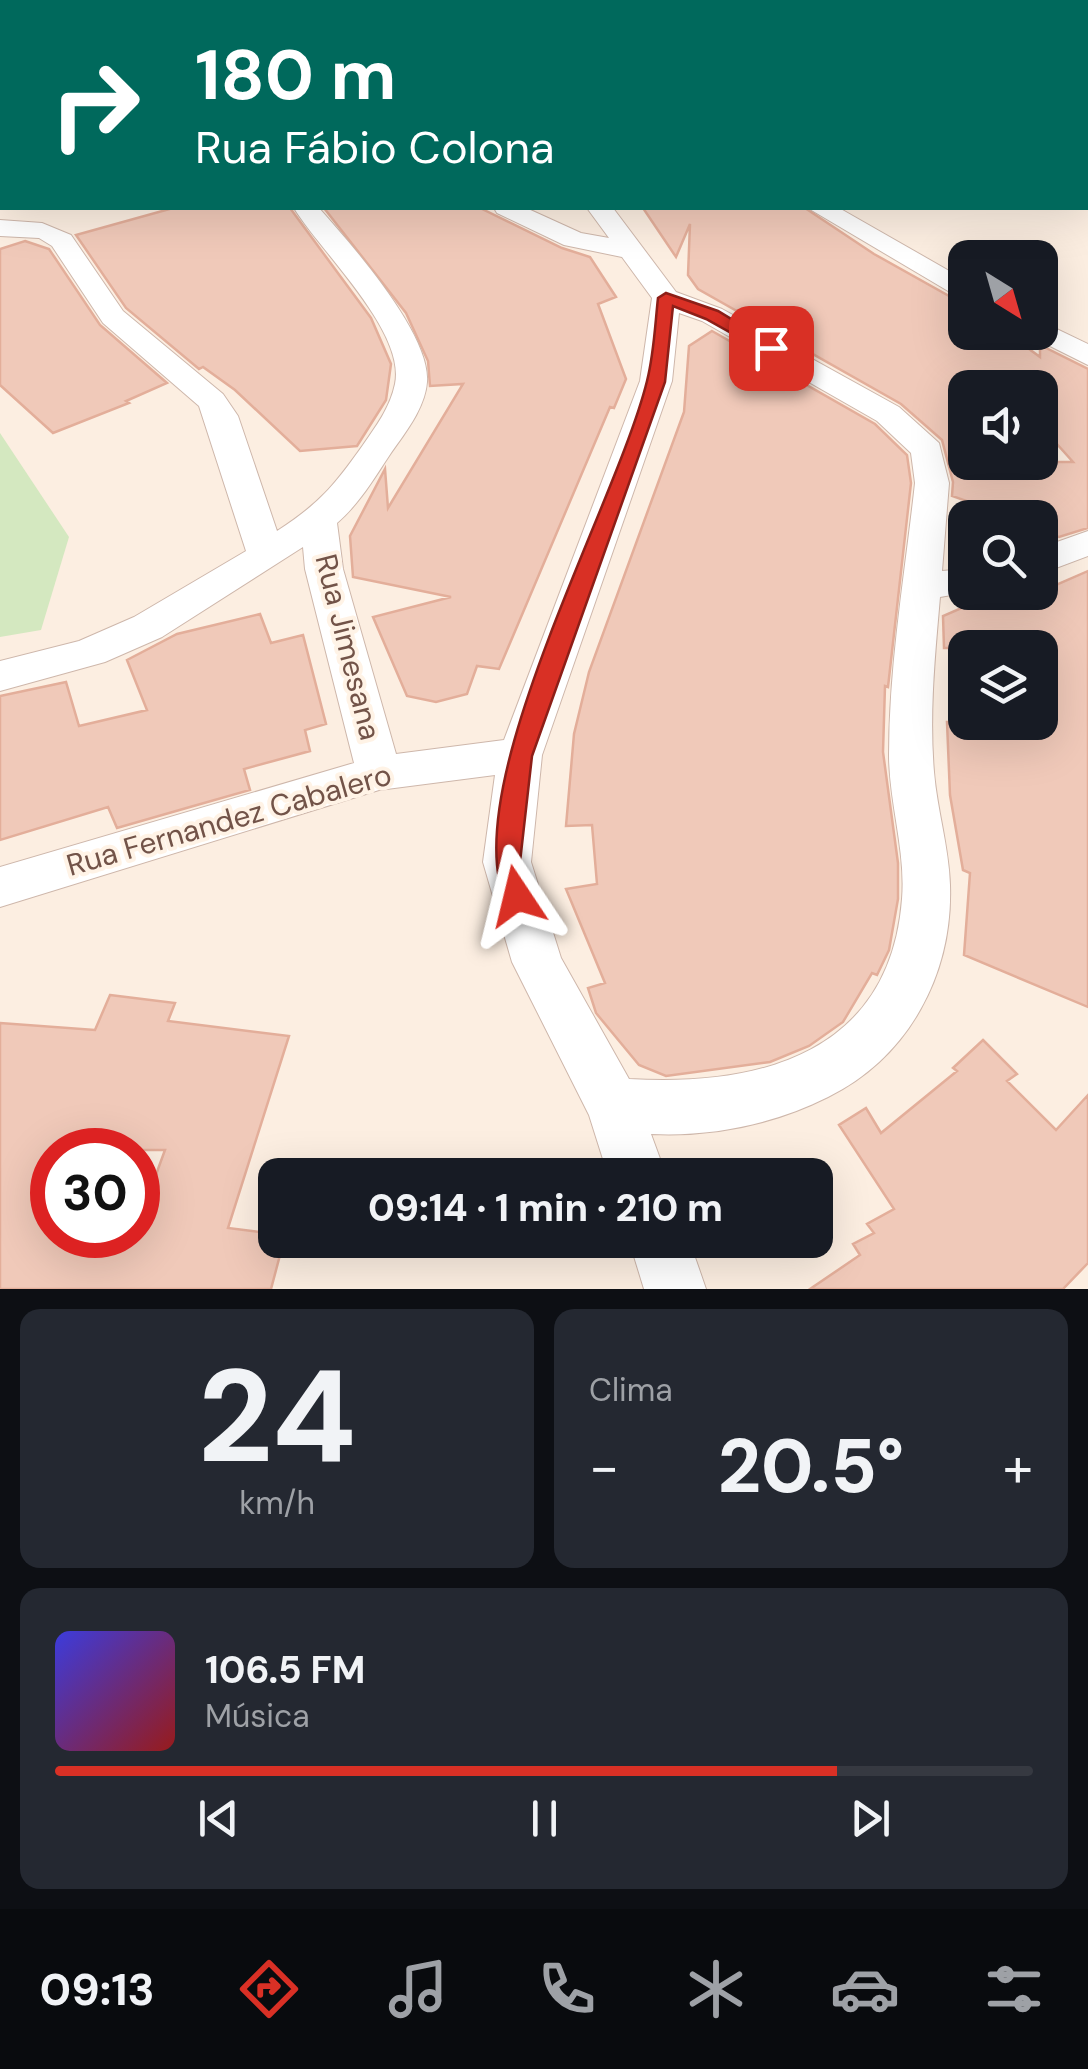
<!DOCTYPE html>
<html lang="pt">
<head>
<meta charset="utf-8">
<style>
  body { margin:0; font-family:"DM Sans",sans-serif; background:#242831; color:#f1f3f6; height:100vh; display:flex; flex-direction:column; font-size:38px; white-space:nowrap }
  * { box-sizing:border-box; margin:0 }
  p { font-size:32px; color:#9ea1a6 }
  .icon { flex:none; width:55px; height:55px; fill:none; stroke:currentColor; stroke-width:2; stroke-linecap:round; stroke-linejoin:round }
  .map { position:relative; height:1289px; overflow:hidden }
  .drawer { display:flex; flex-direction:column; gap:20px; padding:20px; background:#0d0f14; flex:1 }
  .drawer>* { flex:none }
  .banner { position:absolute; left:0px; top:0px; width:1090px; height:210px; box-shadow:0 10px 40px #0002; background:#00695c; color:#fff; overflow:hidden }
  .needle { width:65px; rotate:143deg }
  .fabs { position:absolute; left:948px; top:240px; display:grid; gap:20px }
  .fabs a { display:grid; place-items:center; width:110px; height:110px; border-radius:20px; background:#171b24; box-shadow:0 10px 40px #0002; font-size:50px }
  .speed { position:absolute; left:30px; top:1128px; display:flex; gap:20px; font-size:50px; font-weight:700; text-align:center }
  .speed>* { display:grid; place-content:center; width:130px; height:130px; border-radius:50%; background:#171b24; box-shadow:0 10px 40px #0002; line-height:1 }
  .speed .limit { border:15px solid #d22; background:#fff; color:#111 }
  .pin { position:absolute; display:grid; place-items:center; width:85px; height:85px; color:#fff; margin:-42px; border-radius:20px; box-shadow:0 5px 15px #0006 }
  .me { position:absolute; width:110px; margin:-55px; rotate:350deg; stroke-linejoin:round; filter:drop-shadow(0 0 8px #0008) }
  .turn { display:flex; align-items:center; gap:35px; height:210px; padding:0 30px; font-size:45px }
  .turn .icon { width:130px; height:130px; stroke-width:2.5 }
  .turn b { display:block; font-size:70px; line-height:85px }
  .big { font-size:75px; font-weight:800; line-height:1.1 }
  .drawer .widget { flex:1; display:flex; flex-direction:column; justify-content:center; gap:15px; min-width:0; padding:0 35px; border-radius:20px; background:#242831 }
  .drawer .dial { align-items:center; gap:0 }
  .dial b { font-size:130px; line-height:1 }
  .song { display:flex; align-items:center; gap:30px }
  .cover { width:120px; height:120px; border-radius:15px; background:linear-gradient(135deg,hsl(240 70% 55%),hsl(0 70% 35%)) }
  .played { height:10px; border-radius:5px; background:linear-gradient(90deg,#d93025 80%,#363941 80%) }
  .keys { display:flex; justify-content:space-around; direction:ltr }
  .heat { display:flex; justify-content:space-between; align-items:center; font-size:55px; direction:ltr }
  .drawer .tiles { flex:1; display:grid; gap:20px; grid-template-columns:1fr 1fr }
  .widget:last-child { grid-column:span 2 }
  .trip { position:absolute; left:258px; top:1158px; width:575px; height:100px; border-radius:20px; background:#171b24; box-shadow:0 10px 40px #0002; font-weight:800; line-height:100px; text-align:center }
  .menu { display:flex; height:160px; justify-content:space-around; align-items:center; background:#090b0e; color:#9ea1a6 }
  .menu .icon { width:70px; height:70px }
  .menu .on { color:#d93025 }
  .menu b { font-size:45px; color:#f1f3f6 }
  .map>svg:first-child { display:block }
  .green { fill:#d4e8c0 }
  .building { fill:#f0c9b9; stroke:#e3ae9a; stroke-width:2.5; fill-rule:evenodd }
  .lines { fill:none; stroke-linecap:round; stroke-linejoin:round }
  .street-casing { stroke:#ceb7ab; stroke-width:2 }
  .street { fill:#fff; fill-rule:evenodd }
  .route { fill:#d93025; stroke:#8d1f18; stroke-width:2.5 }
  .labels { text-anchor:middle; stroke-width:8; stroke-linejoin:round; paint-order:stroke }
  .street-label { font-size:30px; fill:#725348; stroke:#fff3e6 }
</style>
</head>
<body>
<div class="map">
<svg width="1088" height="1289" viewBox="0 0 1088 1289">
  <rect width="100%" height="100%" fill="#fceee1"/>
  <!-- green -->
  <path class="green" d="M0,433L69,537L41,630L0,637Z"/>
  <!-- building -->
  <path class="building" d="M173,208H290L371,318L391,364L386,400L357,446L300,451L235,390L203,367L199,369L126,308L76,235Z
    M324,208H480L562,248L590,257L616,297L598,304L626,379L614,408L610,407L499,669L477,666L467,694L436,702L407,696L373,617L451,597L353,577L350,536L385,469L388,508L463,384L430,386L428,361L406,313Z
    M643,208H805L874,254L965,305V332H1006L1040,357V345L1088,369V528L1059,537L1040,532V518H992L995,511L952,496L953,482L942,440L901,404L698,289L688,275L690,224L676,257ZM965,388H1040V425L1073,462H965Z
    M25,241L49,249L100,325L167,383L126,401L129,403L53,433L0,385V249Z
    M712,331L875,424L907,455L911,483L888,687L885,686L883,752L898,863V899L889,950L877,975L872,973L843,1022L809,1046L770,1062L666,1076L639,1065L596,1013L588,988L605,983L566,889L597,884L592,825L566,826L574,734L589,672L684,412L689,346Z
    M1088,571V1007L964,955L970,873L963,870L950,795L947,722H1040V648H944L943,616L973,603L1040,592Z
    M260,614L271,643L303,635L326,724L305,730L310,751L244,769L250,790L190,807L117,828L108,807L0,840V696L66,682L79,726L147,710L127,660L177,634Z
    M110,995L175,1003L168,1021L289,1036L228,1228L275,1234V1240H284L271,1289H0V1023L95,1030ZM52,1150H165L138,1224V1235H52Z
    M983,1040L1017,1074L1007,1081L1056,1130L1088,1095V1263L1063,1289H810L860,1255L853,1244L874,1233L867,1224L894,1209L839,1125L866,1108L881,1133L957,1071L953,1068Z"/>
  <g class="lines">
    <defs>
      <path id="street" d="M241,0H262L263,2H242Z
        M410,0H433L434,2H411Z
        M1026,0H1046L1047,2H1027Z
        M2,25V37L0,38V26Z
        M294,208H319C350,243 431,334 427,382C425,409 404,434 389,456C373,480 359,504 337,523L343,569L396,754L504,740L640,381L652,298L622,257L564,245L497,213L494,208H526L581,233L609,238L587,208H613L676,292L722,309L899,407L939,443L949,483L942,571L965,569V592H969L940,597C935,655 929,714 934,772C937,810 949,847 950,885C953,974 909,1057 828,1097C774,1124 713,1137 651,1134L666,1175H608L589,1115L512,962L483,862L495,775L379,790L0,907V867L354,763L305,569L303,547L162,637L105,662L0,691V661L79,641L134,617L246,551L199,406L103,323L52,246L39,238L0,236V220L42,223L71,235L123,311L223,394L238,416L277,531C319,504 334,486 363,445C376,426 390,408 395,384C406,331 319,250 294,208ZM679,313L702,321L877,421L911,453L915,483C905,574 889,664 889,755C889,803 906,851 902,899C890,1052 762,1087 629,1079L561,958L531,862L542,755L672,381Z
        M808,208H839L965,280V301Z
        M1040,321L1088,344V365L1030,336L1027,332H1040Z
        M1088,531V556L1040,574V548Z
        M629,1240H689L706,1289H644Z"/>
    </defs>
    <!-- street casing -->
    <use href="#street" class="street-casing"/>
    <!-- street -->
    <use href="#street" class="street"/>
  </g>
  <!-- route -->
  <path class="route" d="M666,293L718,311L779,348L765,352L706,319L673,306L665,382L532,756L520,862L531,896L527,904L517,907L507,904C453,793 617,504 647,381C654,354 655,325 658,298Z"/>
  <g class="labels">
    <!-- street labels -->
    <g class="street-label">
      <text transform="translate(348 647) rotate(76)" y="10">Rua Jimesana</text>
      <text transform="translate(229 820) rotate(-16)" y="10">Rua Fernandez Cabalero</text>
    </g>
  </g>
</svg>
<div class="fabs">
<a><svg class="needle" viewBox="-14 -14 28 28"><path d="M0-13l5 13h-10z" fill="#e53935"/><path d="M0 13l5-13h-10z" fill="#9ea1a6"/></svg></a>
<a><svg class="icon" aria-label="sound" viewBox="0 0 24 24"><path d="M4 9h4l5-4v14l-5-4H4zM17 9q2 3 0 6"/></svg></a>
<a><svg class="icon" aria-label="search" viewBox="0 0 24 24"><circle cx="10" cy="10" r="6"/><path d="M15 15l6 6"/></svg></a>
<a><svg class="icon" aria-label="layers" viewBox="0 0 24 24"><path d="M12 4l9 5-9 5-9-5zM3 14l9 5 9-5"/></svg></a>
</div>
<div class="speed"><div class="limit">30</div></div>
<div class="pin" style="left:771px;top:348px;background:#d93025"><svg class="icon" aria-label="arrive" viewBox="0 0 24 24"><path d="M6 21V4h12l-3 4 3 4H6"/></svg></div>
<svg class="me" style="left:517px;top:896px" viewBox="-20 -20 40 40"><path d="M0-17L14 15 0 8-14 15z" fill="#d93025" stroke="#fff" stroke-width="4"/></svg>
<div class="trip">09:14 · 1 min · 210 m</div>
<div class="banner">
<div class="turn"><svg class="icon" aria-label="right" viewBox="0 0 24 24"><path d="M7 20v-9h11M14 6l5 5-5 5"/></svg><div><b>180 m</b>Rua Fábio Colona</div></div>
</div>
</div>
<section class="drawer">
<div class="tiles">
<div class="widget dial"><b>24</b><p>km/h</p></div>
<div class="widget"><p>Clima</p>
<div class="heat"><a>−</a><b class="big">20.5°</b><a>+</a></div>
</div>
<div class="widget">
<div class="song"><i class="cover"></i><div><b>106.5 FM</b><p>Música</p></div></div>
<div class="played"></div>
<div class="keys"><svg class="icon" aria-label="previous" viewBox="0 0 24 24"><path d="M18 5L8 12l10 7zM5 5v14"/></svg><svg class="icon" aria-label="pause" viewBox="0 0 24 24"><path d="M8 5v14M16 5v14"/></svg><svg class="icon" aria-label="next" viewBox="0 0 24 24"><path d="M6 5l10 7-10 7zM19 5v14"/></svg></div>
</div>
</div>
</section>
<nav class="menu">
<b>09:13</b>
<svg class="icon on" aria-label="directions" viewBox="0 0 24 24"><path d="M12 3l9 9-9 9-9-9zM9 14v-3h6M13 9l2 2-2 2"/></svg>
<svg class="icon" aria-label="music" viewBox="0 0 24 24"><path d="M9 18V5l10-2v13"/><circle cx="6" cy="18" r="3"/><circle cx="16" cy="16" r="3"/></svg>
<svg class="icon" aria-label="phone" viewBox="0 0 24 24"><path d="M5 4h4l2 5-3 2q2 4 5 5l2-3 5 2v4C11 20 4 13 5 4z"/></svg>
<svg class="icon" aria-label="climate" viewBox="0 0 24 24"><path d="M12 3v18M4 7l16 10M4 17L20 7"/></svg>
<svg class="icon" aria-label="car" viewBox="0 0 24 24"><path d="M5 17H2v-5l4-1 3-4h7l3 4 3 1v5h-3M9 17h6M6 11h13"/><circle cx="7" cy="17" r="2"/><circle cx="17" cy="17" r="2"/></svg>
<svg class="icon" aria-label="filters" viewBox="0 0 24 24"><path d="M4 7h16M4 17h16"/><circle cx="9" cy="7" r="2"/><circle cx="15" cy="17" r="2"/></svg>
</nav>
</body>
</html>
